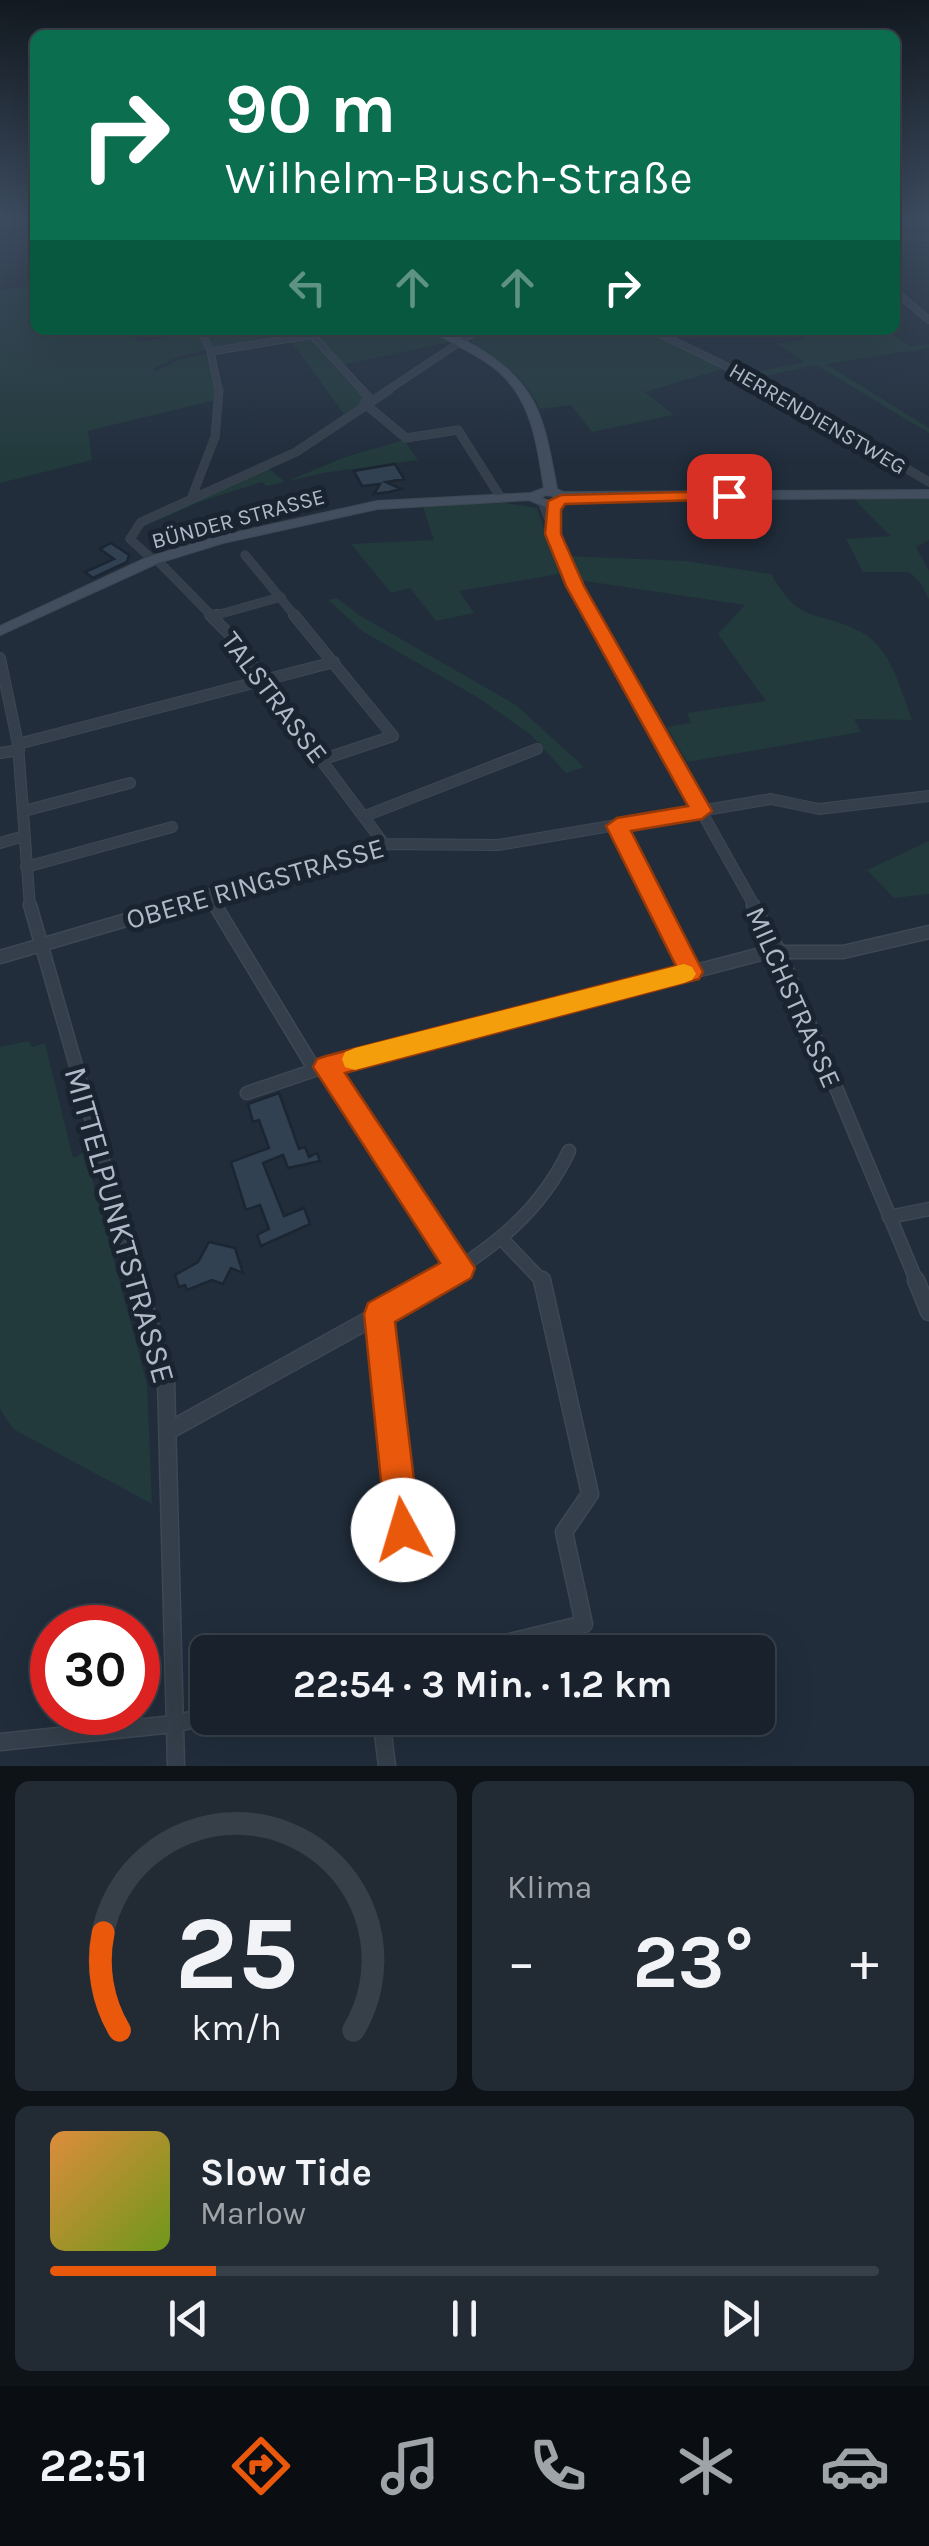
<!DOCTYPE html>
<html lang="de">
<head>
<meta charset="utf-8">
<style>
  body { margin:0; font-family:Karla,sans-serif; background:#222a34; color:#f1f3f6; height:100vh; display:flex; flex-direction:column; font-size:38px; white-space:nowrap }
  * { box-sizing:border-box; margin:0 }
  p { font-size:32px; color:#9fa4a9 }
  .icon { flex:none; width:55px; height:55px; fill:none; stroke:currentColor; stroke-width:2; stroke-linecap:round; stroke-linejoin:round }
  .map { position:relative; height:1766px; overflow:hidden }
  .drawer { display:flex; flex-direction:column; gap:15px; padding:15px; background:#0e1318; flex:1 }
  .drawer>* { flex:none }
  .guide { position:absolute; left:30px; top:30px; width:870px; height:305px; border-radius:15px; box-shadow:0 10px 40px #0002,0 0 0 2px #373f48; background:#0b6e4f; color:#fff; overflow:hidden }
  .speed { position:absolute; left:30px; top:1605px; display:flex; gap:20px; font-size:50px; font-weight:700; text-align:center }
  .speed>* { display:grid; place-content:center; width:130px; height:130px; border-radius:50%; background:#19222c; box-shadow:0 10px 40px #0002,0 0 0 2px #373f48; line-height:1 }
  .speed .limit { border:15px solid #d22; background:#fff; color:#111 }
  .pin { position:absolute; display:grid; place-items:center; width:85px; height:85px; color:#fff; margin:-42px; border-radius:20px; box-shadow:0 5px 15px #0006 }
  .me { position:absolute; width:110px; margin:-55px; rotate:354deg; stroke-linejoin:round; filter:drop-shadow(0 0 8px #0008) }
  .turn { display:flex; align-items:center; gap:35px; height:210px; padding:0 30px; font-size:45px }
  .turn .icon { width:130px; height:130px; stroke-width:2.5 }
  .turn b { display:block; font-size:70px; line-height:85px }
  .lanes { display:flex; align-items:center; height:95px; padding:0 30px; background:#0003; justify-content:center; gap:50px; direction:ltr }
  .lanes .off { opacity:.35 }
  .big { font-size:75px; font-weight:700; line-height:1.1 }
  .drawer .card { flex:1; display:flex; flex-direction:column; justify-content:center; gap:15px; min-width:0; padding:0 35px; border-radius:15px; background:#222a34 }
  .drawer .dial { align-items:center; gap:0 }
  .dial svg { height:260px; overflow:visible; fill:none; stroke:#373f48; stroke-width:7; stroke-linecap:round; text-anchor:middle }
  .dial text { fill:#f1f3f6; stroke:none }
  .song { display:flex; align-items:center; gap:30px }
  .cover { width:120px; height:120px; border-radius:15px; background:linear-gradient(135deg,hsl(30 70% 55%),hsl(80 70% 35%)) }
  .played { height:10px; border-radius:5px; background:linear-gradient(90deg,#ea580c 20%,#373f48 20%) }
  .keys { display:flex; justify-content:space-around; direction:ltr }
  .heat { display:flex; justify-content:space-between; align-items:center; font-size:55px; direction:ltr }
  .drawer .tiles { flex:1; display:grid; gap:15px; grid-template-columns:1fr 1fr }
  .card:last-child { grid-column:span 2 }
  .trip { position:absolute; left:190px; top:1635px; width:585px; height:100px; border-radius:15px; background:#19222c; box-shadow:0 10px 40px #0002,0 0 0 2px #373f48; font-weight:700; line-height:100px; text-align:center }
  .tabs { display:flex; height:160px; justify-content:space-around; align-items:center; background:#0a0e12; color:#9fa4a9 }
  .tabs .icon { width:70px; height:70px }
  .tabs .active { color:#ea580c }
  .tabs b { font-size:45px; color:#f1f3f6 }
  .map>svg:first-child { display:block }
  .green { fill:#223a3c }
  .building { fill:#324152; stroke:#1c2632; stroke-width:2.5 }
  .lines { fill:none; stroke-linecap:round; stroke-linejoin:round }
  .street-far4-casing { stroke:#3e4854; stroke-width:8 }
  .street-far3-casing { stroke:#3e4854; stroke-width:9 }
  .street-far2-casing { stroke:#3e4854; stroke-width:12 }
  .street-far1-casing { stroke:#3e4854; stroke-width:15 }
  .street-casing { stroke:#3e4854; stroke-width:19 }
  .secondary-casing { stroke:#3e4854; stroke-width:2 }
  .street-far4 { stroke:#343f4b; stroke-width:6 }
  .street-far3 { stroke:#343f4b; stroke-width:8 }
  .street-far2 { stroke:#343f4b; stroke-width:10 }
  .street-far1 { stroke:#343f4b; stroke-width:12 }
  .street { stroke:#343f4b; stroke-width:16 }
  .secondary { fill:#424e5e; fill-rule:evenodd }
  .route { fill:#ea580c; stroke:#983908; stroke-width:2.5 }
  .slow { fill:#f59e0b }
  .labels { text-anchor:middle; stroke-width:10; stroke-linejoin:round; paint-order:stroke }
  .far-street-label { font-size:22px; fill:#afb9c7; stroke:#1a2430 }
  .street-label { font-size:28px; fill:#afb9c7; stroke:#1a2430 }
  .near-street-label { font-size:32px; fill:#afb9c7; stroke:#1a2430 }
</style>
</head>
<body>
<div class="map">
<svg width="929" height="1766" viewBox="0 0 929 1766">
  <rect width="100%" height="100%" fill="#212d3b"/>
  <!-- green -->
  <path class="green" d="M35,286V330H129L138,342L199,332L207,350L180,356L153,369L155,372L178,360L212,353L215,400L88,431L92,460L0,483V290Z
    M203,330H426L451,342L342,365L315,333L215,348Z
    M481,330H646L726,368L645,392L674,415L592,432L571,405L540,409C525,376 500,363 472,343V336Z
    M792,330H887L910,347L929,344V348L826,364L929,428V433L816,365L761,377L753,373L804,362L777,344L806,338Z
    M310,338L365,400L344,414L289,339Z
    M404,440L418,460L323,473L267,486L262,482L202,501L138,529L153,517L269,469L285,482L345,457Z
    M852,497H929V540L916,547L929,571V599L920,582L909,572H863L846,539L891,536Z
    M498,502L537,508L559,574L459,591L474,613L436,621L410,588L391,593L351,544L434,540L422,504Z
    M569,556L685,561L771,574C803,628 815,608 861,632C891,647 901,691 912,720L854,719L861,732L687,762L667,727L691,723L687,713L766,701L718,634L745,605L578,580Z
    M337,598L359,615L516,705L584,767L566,773L530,734L477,697L362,631L328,600Z
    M929,841V894L894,898L867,870Z
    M29,1041L32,1047L45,1043L73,1158L85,1152L147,1384L152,1504L13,1429L0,1409V1047Z"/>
  <!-- building -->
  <path class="building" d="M395,464L404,479L386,482L401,489L389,492L374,494L380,484L362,486L354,471Z
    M111,543L129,555L127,562L93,578L85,572L114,559L100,549Z
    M279,1093L299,1149L305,1147L309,1157L317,1153L320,1161L288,1168L283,1155L263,1163L284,1216L304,1208L310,1224L261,1246L257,1235L269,1229L260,1205L246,1210L231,1162L269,1148L259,1120L253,1122L248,1104Z
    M209,1242L235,1248L243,1273L231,1268L223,1284L212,1280L187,1290L185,1285L179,1287L175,1275L198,1262Z"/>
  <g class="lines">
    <defs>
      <path id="street-far4" d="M895,236L929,237
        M895,291L929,320
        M200,330L210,349L219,392
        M652,330L779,392
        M214,351L312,335L364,392
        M385,392L478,330"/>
      <path id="street-far3" d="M362,390L370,399
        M775,390L929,482
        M364,403L406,438L458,430L501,498
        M191,499L215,437L219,390
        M543,504L575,586L592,617
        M245,555L296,617
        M156,559L213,617
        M153,560L130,539L141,522L296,452L389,390
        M213,616L281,597"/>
      <path id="street-far2" d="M210,615L241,646L262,681L384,844
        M294,615L393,736L321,760
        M591,615L755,907
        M213,616L218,615
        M0,658L18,744L30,907
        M18,744L334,662
        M0,753L19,750
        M24,811L130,783
        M365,816L537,749
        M617,826L658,907
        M0,843L24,836
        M26,867L172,827
        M208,894L216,907
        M169,907L384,844L498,845L771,799L819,809L929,796"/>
      <path id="street-far1" d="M30,905L138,1282
        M215,905L315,1070
        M657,905L691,972
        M753,905L779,951L917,1282
        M0,957L177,905
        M326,1067L460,1268
        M247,1093L315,1070L769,952H843L929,932
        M889,1217L929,1209
        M501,1238L543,1282
        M437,1282C494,1247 540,1212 569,1151"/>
      <path id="street" d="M137,1280L166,1380L176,1766
        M916,1280L929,1312
        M379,1314L407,1566
        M170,1430L441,1280
        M469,1652L584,1624L564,1532L590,1494L542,1280
        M381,1718L387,1766
        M0,1742L174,1724L208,1716"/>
      <path id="secondary" d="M431,330C447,330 460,338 475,346C540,384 544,420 557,489L563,492L929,490V498L567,500L550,509L529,500L377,509L223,543L158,563L0,635V626L148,557L215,537L377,501L531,493L544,488C536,439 531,391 486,362C469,350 448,342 431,330ZM546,495L553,496L554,499L549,501L541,498Z"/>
    </defs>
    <!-- street-far4 casing -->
    <use href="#street-far4" class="street-far4-casing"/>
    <!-- street-far3 casing -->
    <use href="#street-far3" class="street-far3-casing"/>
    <!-- street-far2 casing -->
    <use href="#street-far2" class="street-far2-casing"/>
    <!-- street-far1 casing -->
    <use href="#street-far1" class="street-far1-casing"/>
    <!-- street casing -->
    <use href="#street" class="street-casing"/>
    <!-- secondary casing -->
    <use href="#secondary" class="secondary-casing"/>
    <!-- street-far4 -->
    <use href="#street-far4" class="street-far4"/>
    <!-- street-far3 -->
    <use href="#street-far3" class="street-far3"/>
    <!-- street-far2 -->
    <use href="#street-far2" class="street-far2"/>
    <!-- street-far1 -->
    <use href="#street-far1" class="street-far1"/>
    <!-- street -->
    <use href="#street" class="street"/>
    <!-- secondary -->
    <use href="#secondary" class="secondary"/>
  </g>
  <!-- sky -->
  <linearGradient id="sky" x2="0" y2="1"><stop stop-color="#121920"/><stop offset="0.47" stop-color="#3d4c60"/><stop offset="1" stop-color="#3d4c60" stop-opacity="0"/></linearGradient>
  <rect width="929" height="464" fill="url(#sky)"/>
  <!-- route -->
  <path class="route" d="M729,491L735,492V499L565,504L561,510V534L584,586L712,811L702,819L631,831L703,972L699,979L345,1073L475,1268L471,1278L395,1322L420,1530L415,1542L403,1547L391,1542L386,1530L364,1314L368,1303L440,1263L313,1067L317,1059L326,1056L676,966L606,826L617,818L688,806L566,586L545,534L548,501L561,495Z"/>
  <!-- slow -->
  <path class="slow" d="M684,964L692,967L696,974L692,980L684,983L355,1070L345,1067L342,1059L345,1052L355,1048Z"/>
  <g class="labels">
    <!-- far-street labels -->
    <g class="far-street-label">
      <text transform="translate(818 418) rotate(30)" y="8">HERRENDIENSTWEG</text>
      <text transform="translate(238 518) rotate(-15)" y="8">BÜNDER STRASSE</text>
    </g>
    <!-- street labels -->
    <g class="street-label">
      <text transform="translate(275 697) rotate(53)" y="10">TALSTRASSE</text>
      <text transform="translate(255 883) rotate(-16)" y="10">OBERE RINGSTRASSE</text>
      <text transform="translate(794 997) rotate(66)" y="10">MILCHSTRASSE</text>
    </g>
    <!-- near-street labels -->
    <g class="near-street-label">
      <text transform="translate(120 1225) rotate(74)" y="11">MITTELPUNKTSTRASSE</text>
    </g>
  </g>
</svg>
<div class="speed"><div class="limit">30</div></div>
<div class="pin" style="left:729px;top:496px;background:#d93025"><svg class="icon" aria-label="arrive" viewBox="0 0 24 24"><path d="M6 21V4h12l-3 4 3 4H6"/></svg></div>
<svg class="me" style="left:403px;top:1530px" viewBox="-20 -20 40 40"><circle r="19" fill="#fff"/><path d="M0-13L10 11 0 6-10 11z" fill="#ea580c"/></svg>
<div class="trip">22:54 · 3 Min. · 1.2 km</div>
<div class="guide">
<div class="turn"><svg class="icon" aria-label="right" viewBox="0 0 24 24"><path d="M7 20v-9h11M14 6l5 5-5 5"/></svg><div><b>90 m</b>Wilhelm-Busch-Straße</div></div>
<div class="lanes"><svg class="icon off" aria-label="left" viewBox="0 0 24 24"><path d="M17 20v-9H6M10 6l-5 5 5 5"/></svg><svg class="icon off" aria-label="ahead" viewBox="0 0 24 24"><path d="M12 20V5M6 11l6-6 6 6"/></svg><svg class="icon off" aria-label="ahead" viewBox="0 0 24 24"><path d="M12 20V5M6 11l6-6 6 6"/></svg><svg class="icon" aria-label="right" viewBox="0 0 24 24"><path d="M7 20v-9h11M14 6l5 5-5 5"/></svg></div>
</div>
</div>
<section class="drawer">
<div class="tiles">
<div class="card dial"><svg viewBox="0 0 100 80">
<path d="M14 69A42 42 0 1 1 86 69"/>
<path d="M14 69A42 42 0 0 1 9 39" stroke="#ea580c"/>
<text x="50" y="56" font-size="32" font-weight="700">25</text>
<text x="50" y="72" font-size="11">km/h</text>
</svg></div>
<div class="card"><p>Klima</p>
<div class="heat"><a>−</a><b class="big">23°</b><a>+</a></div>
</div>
<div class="card">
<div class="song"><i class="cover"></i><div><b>Slow Tide</b><p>Marlow</p></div></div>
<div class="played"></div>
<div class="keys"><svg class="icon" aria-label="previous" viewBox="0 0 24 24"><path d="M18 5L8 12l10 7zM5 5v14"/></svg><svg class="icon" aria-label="pause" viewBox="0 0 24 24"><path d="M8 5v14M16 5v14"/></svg><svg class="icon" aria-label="next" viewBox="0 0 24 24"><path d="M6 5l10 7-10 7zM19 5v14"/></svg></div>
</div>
</div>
</section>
<nav class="tabs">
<b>22:51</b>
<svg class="icon active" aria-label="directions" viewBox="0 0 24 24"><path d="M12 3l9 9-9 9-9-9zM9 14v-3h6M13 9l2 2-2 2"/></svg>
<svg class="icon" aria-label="music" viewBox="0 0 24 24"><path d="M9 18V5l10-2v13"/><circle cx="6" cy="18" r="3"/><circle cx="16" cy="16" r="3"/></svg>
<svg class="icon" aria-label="phone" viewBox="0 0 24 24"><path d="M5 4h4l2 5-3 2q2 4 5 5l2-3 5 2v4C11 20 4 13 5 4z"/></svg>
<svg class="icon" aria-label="climate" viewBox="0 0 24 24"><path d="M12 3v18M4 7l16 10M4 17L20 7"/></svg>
<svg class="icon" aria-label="car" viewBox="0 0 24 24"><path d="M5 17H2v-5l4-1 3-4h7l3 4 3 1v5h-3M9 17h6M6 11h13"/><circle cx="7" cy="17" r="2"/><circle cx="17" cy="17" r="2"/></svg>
</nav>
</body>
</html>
